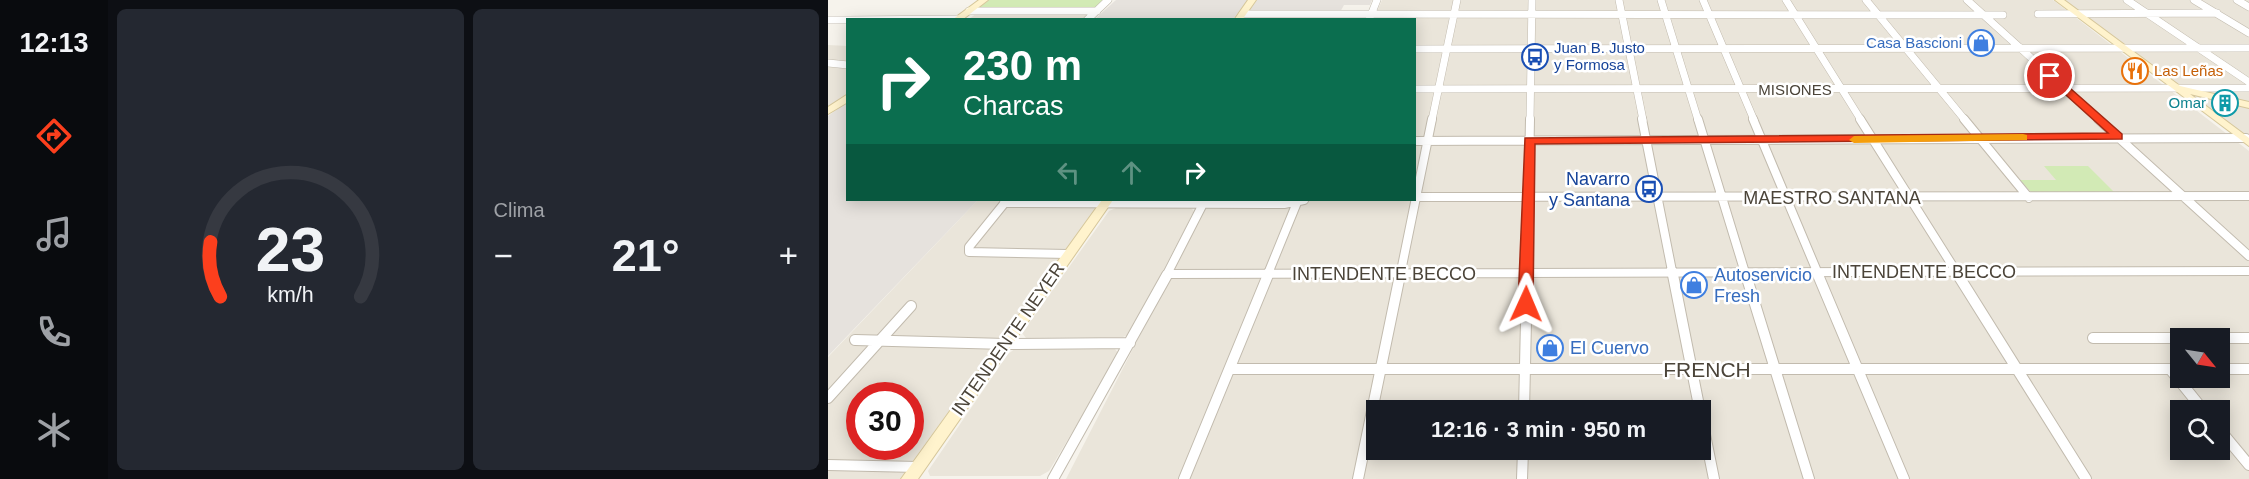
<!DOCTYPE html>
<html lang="es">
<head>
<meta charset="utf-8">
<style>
  body { margin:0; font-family:Arial,sans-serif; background:#242831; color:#f1f3f6; height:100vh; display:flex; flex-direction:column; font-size:22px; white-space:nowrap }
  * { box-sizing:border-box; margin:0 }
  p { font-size:20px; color:#9ea1a6 }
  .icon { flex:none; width:33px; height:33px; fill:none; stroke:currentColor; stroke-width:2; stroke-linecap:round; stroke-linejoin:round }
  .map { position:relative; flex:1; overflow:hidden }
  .drawer { display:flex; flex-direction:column; gap:9px; padding:9px; background:#0d0f14; width:720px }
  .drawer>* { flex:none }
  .top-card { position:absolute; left:18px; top:18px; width:570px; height:183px; border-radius:0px; box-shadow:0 3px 15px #0003; background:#0b6e4f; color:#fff; overflow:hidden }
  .needle { width:39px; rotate:120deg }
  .controls { position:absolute; left:1342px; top:328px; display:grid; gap:12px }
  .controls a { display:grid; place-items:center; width:60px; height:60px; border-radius:0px; background:#171b24; box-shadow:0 3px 15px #0003; font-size:30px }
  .speed { position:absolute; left:18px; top:382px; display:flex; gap:12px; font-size:30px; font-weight:700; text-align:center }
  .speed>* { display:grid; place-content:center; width:78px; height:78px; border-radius:50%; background:#171b24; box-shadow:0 3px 15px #0003; line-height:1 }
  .speed .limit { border:9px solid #d22; background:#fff; color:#111 }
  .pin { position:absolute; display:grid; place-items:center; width:51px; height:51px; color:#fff; margin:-26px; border:3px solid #fff; border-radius:50%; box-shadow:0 2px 6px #0007 }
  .me { position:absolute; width:66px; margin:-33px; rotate:1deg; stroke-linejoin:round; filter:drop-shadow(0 0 4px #0008) }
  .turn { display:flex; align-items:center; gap:21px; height:126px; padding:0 18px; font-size:27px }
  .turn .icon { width:78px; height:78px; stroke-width:2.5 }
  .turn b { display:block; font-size:42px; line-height:51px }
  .lanes { display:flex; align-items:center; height:57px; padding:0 18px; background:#0003; justify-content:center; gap:30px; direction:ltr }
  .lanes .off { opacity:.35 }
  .big { font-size:45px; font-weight:600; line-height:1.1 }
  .drawer .widget { flex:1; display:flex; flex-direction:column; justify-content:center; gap:9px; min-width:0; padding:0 21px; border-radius:9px; background:#242831 }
  .drawer .dial { align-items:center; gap:0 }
  .dial svg { height:156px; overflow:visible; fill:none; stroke:#363941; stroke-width:7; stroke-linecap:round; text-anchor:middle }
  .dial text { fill:#f1f3f6; stroke:none }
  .heat { display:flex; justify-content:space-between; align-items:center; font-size:33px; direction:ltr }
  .drawer .tiles { flex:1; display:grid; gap:9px; grid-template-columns:repeat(2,1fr) }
  .trip { position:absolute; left:538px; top:400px; width:345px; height:60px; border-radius:0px; background:#171b24; box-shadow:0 3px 15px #0003; font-weight:600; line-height:60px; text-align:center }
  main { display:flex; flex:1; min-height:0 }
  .tab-bar { display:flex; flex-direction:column; width:108px; justify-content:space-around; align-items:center; background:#090b0e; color:#9ea1a6 }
  .tab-bar .icon { width:42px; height:42px }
  .tab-bar .on { color:#fc3f1d }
  .tab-bar b { font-size:27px; color:#f1f3f6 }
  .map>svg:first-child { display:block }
  .residential { fill:#eae5da; fill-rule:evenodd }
  .industrial { fill:#e6e2dd }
  .green { fill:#d2eab5 }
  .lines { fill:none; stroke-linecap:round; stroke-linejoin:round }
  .street-far2-casing { stroke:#c2bbae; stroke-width:8 }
  .street-far1-casing { stroke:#c2bbae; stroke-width:10 }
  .street-casing { stroke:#c2bbae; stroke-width:12 }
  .secondary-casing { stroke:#d6c79b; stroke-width:2 }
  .street-far2 { stroke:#fff; stroke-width:7 }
  .street-far1 { stroke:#fff; stroke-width:8 }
  .street { stroke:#fff; stroke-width:10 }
  .secondary { fill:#fff3cd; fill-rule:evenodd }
  .route { fill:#fc3f1d; stroke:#a42913; stroke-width:1.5 }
  .slow { fill:#f59e0b }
  .labels { text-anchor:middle; stroke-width:5; stroke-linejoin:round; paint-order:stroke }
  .far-shop-label { font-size:15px; fill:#366cbe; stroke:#fff; text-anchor:end }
  .far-transit-label { font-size:15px; fill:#164399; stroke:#fff; text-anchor:start }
  .far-food-label { font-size:15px; fill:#c56008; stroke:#fff; text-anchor:start }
  .far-street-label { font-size:15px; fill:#4b4439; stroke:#fff }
  .far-culture-label { font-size:15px; fill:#0d838f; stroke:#fff; text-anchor:end }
  .transit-label { font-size:18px; fill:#164399; stroke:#fff; text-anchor:end }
  .street-label { font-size:18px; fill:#4b4439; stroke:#fff }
  .shop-label { font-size:18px; fill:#366cbe; stroke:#fff; text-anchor:start }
  .near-street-label { font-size:21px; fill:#4b4439; stroke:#fff }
</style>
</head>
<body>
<main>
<nav class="tab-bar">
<b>12:13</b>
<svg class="icon on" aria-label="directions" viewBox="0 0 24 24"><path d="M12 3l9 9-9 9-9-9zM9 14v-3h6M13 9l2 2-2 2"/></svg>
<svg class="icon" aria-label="music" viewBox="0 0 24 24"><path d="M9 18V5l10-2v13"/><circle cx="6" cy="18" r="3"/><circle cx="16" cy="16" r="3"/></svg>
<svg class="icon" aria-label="phone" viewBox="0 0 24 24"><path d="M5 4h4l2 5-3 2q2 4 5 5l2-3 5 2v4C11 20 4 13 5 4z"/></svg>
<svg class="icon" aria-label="climate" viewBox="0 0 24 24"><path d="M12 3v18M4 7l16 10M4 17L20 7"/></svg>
</nav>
<section class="drawer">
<div class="tiles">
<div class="widget dial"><svg viewBox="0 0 100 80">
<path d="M14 69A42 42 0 1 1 86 69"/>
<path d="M14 69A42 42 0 0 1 9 41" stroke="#fc3f1d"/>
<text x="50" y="56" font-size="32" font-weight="700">23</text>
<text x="50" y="72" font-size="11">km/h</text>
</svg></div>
<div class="widget"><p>Clima</p>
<div class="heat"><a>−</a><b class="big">21°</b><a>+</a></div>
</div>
</div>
</section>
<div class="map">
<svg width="1421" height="479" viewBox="0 0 1421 479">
  <rect width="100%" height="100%" fill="#f6f3ec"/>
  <!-- residential -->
  <path class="residential" d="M554,0H1225L1421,151V479H238L381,201L287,200H586V20L414,19L417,16H547ZM1353,339H1392V378H1353ZM549,411H873V450H549ZM1353,411H1392V450H1353Z
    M1234,0H1362L1421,36V139Z
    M1371,0H1421V30Z
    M150,12H264L256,19L140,20Z
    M0,45L20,46L19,94L0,108Z
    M150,200H274L72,479H0V357ZM32,396H82V447H32Z
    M288,208H363L366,211L302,334L295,337L198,338L194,333L281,211Z
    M188,348L287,349L291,354L221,471L212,476H102L100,471L180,354Z"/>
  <!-- industrial -->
  <path class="industrial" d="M288,0H420L405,19H267Z
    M429,0H544L542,5H516L511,14H419Z
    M19,102L20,200H150L0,356V116Z"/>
  <!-- green -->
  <path class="green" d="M161,0H277L267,9L148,10Z
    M1216,166H1260L1287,193H1204L1192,180H1228Z"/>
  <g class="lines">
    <defs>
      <path id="street-far2" d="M791,0L815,120
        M833,0L870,120
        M875,0L926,120
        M958,0L1033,120
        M1038,0L1137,120
        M1139,0L1272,120
        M1299,0L1421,82
        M1366,0L1421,33
        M1409,0L1421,7
        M141,11H269
        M415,14L1175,15
        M1210,14L1389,13
        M0,20H20
        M20,20L129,19
        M259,20L280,0
        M541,20L549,0
        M586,49L1421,48
        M0,63L20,65
        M586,89L1421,88
        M604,120L629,0
        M702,120L704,0"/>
      <path id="street-far1" d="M814,119L845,276
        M870,119L918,276
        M925,119L991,276
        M1032,119L1131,276
        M1136,119L1201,198
        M1270,119L1421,256
        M586,141L1418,138
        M586,197L1421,196
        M179,200L141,247V252L240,254
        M176,203L456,204L476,200
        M339,274L1421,271
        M338,276L377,200
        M439,276L470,200
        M572,276L604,119
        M699,276L702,119"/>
      <path id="street" d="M845,275L872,411
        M918,275L981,479
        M990,275L1076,479
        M1130,275L1258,479
        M1265,338H1420
        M27,340L178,344L302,343
        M404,369H1353
        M1342,369L1376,411
        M1392,369H1421
        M0,398L83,306
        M696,411L699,275
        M873,415L886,479
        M1392,430L1421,465
        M0,465L90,467
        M225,479L339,275
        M356,479L440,275
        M530,479L572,275
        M694,479L695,450"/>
      <path id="secondary" d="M151,0H160L134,20H124Z
        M420,0H428L414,20H406Z
        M1227,0H1236L1352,86L1421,102V108L1362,94L1421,138V146Z
        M20,94V102L0,114V107Z
        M274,200H285L90,479H73Z"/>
    </defs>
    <!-- street-far2 casing -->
    <use href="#street-far2" class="street-far2-casing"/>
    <!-- street-far1 casing -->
    <use href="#street-far1" class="street-far1-casing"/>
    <!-- street casing -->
    <use href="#street" class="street-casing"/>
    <!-- secondary casing -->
    <use href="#secondary" class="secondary-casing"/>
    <!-- street-far2 -->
    <use href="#street-far2" class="street-far2"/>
    <!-- street-far1 -->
    <use href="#street-far1" class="street-far1"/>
    <!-- street -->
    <use href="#street" class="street"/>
    <!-- secondary -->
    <use href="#secondary" class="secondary"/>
  </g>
  <!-- route -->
  <path class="route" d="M1219,74H1226L1294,134V139L707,144L705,304L698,309L690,304L697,138L1280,133L1219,78Z"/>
  <!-- slow -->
  <path class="slow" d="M1195,134L1199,135V140L1026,143L1021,140L1026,136Z"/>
  <!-- icons -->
  <defs>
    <symbol id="shop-ring" viewBox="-11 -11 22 22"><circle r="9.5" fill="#fff" stroke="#3f7fe0" stroke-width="1.5"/><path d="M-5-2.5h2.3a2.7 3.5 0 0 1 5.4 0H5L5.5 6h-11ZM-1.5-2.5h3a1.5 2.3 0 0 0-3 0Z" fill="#3f7fe0"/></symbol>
    <symbol id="bus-ring" viewBox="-11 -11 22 22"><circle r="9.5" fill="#fff" stroke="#1a4fb4" stroke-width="1.5"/><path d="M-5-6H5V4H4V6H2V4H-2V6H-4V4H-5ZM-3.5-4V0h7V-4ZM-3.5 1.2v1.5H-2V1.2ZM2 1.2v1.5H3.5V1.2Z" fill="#1a4fb4"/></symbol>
    <symbol id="restaurant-ring" viewBox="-11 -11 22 22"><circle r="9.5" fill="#fff" stroke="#e8710a" stroke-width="1.5"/><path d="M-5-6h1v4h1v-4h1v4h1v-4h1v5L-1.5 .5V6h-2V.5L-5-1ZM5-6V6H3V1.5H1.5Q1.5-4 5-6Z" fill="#e8710a"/></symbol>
    <symbol id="building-ring" viewBox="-11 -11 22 22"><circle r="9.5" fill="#fff" stroke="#0f9aa8" stroke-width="1.5"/><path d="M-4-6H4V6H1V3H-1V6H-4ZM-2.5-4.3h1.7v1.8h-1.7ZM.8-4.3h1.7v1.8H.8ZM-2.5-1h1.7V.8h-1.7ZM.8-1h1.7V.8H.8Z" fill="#0f9aa8"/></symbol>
  </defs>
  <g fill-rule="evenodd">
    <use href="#shop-ring" x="1138" y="28" width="30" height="30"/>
    <use href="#bus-ring" x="692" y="42" width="30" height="30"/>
    <use href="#restaurant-ring" x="1292" y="56" width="30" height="30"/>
    <use href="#building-ring" x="1382" y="88" width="30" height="30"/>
    <use href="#bus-ring" x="806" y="174" width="30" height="30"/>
    <use href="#shop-ring" x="851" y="270" width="30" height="30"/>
    <use href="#shop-ring" x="707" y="333" width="30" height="30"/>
  </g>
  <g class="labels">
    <!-- far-shop labels -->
    <g class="far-shop-label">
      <text x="1134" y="48">Casa Bascioni</text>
    </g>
    <!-- far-transit labels -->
    <g class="far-transit-label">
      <text x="726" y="53">Juan B. Justo<tspan x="726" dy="17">y Formosa</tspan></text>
    </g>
    <!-- far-food labels -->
    <g class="far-food-label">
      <text x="1326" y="76">Las Leñas</text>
    </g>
    <!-- far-street labels -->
    <g class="far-street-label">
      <text x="967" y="95">MISIONES</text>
    </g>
    <!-- far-culture labels -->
    <g class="far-culture-label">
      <text x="1378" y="108">Omar</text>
    </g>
    <!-- transit labels -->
    <g class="transit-label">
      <text x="802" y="185">Navarro<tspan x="802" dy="21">y Santana</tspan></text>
    </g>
    <!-- street labels -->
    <g class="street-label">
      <text x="1004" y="204">MAESTRO SANTANA</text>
      <text x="1096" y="278">INTENDENTE BECCO</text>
      <text x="556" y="280">INTENDENTE BECCO</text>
      <text transform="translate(180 339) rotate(-55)" y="6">INTENDENTE NEYER</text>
    </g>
    <!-- shop labels -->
    <g class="shop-label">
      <text x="886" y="281">Autoservicio<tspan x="886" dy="21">Fresh</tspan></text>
      <text x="742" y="354">El Cuervo</text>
    </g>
    <!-- near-street labels -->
    <g class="near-street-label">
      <text x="879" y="377">FRENCH</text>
    </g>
  </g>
</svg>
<div class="controls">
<a><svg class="needle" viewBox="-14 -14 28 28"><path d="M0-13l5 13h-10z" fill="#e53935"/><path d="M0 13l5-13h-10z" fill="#9ea1a6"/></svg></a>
<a><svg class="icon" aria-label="search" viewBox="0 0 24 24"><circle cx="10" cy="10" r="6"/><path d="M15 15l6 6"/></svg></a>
</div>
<div class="speed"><div class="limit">30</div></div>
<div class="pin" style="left:1222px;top:76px;background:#d93025"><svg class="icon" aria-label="arrive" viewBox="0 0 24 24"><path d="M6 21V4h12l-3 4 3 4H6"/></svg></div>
<svg class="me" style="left:698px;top:304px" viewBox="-20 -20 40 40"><path d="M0-17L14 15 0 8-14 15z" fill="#fc3f1d" stroke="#fff" stroke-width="4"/></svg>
<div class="trip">12:16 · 3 min · 950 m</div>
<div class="top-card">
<div class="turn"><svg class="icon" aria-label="right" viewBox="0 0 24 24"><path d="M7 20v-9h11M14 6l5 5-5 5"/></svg><div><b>230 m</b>Charcas</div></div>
<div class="lanes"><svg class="icon off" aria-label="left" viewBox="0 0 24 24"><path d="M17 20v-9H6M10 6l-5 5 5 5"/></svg><svg class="icon off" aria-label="ahead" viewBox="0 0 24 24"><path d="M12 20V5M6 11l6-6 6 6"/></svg><svg class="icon" aria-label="right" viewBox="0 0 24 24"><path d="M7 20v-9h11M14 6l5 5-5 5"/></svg></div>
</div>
</div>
</main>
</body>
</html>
